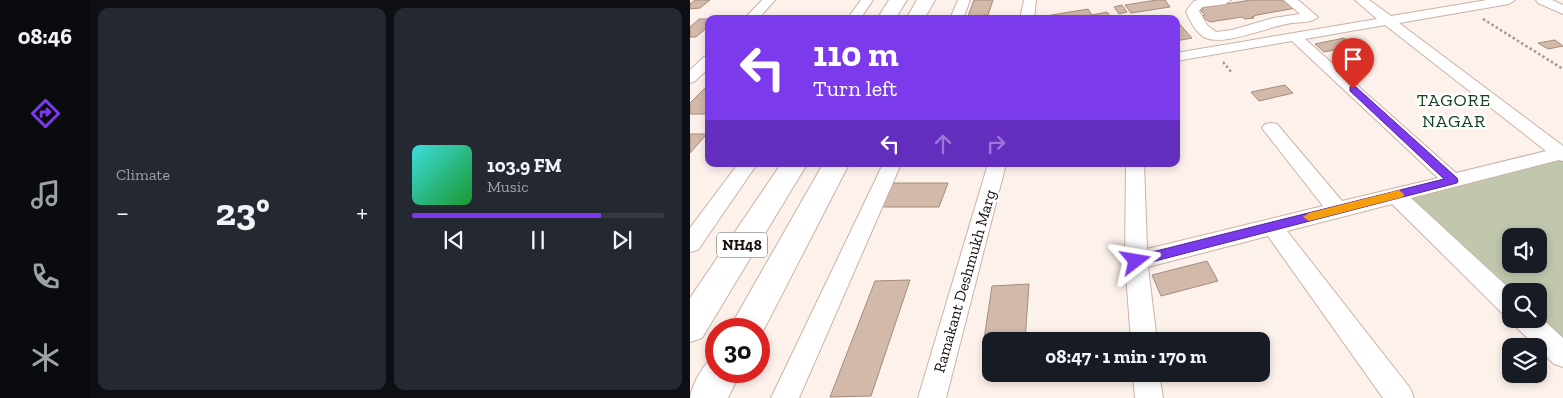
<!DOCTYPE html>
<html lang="en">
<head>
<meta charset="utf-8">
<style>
  body { margin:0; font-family:"Zilla Slab",serif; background:#242831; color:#f1f3f6; height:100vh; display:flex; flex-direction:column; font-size:19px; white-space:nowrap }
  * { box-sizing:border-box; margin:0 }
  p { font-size:16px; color:#9ea1a6 }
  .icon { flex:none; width:28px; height:28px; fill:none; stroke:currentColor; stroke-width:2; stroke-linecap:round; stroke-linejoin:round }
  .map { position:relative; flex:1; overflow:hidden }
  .panel { display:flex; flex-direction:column; gap:8px; padding:8px; background:#0d0f14; width:600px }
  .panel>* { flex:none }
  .banner { position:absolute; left:15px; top:15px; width:475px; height:152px; border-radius:10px; box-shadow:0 2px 8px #0003; background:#7c3aed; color:#fff; overflow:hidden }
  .buttons { position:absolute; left:812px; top:228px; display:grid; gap:10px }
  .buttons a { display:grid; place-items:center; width:45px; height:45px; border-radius:10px; background:#171b24; box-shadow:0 2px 8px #0003; font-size:25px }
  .speed { position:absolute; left:15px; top:318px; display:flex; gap:10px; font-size:25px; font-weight:700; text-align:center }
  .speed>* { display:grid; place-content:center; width:65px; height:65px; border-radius:50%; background:#171b24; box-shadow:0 2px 8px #0003; line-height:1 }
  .speed .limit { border:8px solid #d22; background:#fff; color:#111 }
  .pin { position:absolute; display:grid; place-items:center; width:42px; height:42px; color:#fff; margin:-51px -21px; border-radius:50% 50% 50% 0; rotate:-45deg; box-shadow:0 0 5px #0007 }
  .pin .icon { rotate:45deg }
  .me { position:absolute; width:55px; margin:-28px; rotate:76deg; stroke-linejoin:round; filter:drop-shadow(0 0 4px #0008) }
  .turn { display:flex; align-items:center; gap:18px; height:105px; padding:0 25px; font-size:22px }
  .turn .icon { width:65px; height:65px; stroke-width:2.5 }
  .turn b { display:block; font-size:35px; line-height:42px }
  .lanes { display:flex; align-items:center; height:48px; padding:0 25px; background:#0003; justify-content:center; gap:25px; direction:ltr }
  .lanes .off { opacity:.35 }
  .big { font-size:38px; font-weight:700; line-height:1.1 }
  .panel .card { flex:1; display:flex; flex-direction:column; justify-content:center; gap:8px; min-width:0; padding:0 18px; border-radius:10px; background:#242831 }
  .song { display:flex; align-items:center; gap:15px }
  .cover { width:60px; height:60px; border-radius:8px; background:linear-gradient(135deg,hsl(180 70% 55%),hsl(130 70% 35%)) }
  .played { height:5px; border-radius:2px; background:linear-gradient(90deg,#7c3aed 75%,#363941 75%) }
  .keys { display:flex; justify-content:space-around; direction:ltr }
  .heat { display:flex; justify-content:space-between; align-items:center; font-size:28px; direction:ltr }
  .panel .tiles { flex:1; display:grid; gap:8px; grid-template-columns:repeat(2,1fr) }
  .trip { position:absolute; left:292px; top:332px; width:288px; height:50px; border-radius:10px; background:#171b24; box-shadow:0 2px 8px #0003; font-weight:700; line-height:50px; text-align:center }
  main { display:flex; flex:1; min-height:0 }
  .dock { display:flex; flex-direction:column; width:90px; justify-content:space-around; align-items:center; background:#090b0e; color:#9ea1a6 }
  .dock .icon { width:35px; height:35px }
  .dock .selected { color:#7c3aed }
  .dock b { font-size:22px; color:#f1f3f6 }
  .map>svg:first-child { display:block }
  .green { fill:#c0c7ad; fill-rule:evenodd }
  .building { fill:#d2b9a9; stroke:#a48c7d }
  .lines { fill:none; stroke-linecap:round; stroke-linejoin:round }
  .minor-casing { stroke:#cdb1a5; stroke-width:2 }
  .highway-casing { stroke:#cdb1a5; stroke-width:2 }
  .path { stroke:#a39893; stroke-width:2.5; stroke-dasharray:2.5 2.5; stroke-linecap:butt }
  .minor { fill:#fff; fill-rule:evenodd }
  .highway { fill:#fff; fill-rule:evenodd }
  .route { fill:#7c3aed; stroke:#51269a }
  .slow { fill:#f59e0b }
  .labels { text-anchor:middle; stroke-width:5; stroke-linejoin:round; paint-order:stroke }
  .shield { fill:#fff; stroke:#5e5754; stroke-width:1 }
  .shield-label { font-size:15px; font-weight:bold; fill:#190f0b }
  .street-label { font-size:16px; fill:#190f0b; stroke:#fff }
  .neighbourhood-label { font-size:18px; letter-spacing:1px; fill:#134421; stroke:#fff }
</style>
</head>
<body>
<main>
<nav class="dock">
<b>08:46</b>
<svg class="icon selected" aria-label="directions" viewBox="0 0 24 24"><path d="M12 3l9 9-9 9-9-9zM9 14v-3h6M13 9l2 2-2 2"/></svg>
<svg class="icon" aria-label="music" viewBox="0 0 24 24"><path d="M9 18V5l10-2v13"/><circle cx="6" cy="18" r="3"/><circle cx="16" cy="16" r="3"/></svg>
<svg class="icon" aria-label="phone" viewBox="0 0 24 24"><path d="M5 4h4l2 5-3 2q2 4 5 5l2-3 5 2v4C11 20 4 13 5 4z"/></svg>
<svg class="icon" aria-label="climate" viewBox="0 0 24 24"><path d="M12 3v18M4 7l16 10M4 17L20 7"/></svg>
</nav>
<section class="panel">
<div class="tiles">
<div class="card"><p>Climate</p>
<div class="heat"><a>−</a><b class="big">23°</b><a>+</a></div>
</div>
<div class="card">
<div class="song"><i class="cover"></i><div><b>103.9 FM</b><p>Music</p></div></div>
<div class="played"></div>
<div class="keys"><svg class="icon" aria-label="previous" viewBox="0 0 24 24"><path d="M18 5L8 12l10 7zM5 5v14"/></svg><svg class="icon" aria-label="pause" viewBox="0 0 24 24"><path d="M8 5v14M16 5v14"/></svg><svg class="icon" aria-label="next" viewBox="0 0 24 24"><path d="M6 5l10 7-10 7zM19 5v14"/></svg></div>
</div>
</div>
</section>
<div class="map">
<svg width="873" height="398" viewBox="0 0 873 398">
  <rect width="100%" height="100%" fill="#fdf1ec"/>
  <!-- green -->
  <path class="green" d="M873,155V355L835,319H849V291H821L705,195ZM821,236H849V264H821Z"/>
  <!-- building -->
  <path class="building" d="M5,0H20L10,8L0,9V4Z
    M284,0H303L298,15L278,16Z
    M467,0H475L480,7L441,13L435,5Z
    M561,0H596L606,8L567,15L562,17L564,18L555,19L552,17L520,22L511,16L515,15L510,10H513L511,8Z
    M432,5L437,12L429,14L424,7Z
    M398,9L402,15L417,12L422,19H358L356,16Z
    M9,19H19V26L6,37H0V27Z
    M486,20L502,38L486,41Z
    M654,38L664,46L634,52L625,44Z
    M865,40L873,46L858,49L848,43Z
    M19,84V114H0V103Z
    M595,85L603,93L569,101L561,92Z
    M0,134H17L0,153Z
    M199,183H258L249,207H188Z
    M517,261L528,281L471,296L462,275Z
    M220,280L181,396L140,397L185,281Z
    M339,284L335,341H301V346H293L302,286Z"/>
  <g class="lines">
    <defs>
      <path id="minor" d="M72,0H85L68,19H54Z
        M171,0H183L170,19H157Z
        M268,0H280L273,19H260Z
        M334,0H346L344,19H330Z
        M509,0H541L535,4L512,7L509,11L517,25L526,32L542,30L583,18L610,14L594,0H608L628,17C622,23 610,22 602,23C579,26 536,46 516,38C507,34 501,23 497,14L496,11L504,1Z
        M665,0H679L701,16L797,0H825L819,4L709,23L873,146V161L869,160L721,198L822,291L821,316L812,313L702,204L597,231L720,388L724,398H693L578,236L458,267L467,341H441L435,261L436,164H454L457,249L633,206L572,128L575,124L581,123L587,124L652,201L748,178L602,41L486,61V53L687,19ZM695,25L856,151L766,173L615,39Z
        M846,0H862L873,5V14L848,3Z
        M19,56V68L5,81L0,83V70L14,57Z
        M48,164H67L8,250L0,252V228Z
        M193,164H211L109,398H81Z
        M298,164H316L256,398H228Z
        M849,316L873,338V367L864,364L849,349V346H846L826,327L823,319H849Z
        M443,374H469L473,398H445Z"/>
      <path id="highway" d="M199,0H217L205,19H187Z
        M227,0H245L234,19H216Z
        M91,164H117L12,338L0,342V298Z
        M133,164H159L69,339V329H39Z
        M26,356V371H51L38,398H0C2,385 14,361 26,356Z"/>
    </defs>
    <!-- minor casing -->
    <use href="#minor" class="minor-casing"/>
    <!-- highway casing -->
    <use href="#highway" class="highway-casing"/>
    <!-- path -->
    <path class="path" d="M793,19L873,69
      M533,62L542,73"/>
    <!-- minor -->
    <use href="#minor" class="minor"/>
    <!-- highway -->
    <use href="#highway" class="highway"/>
  </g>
  <!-- route -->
  <path class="route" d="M663,86L666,87L767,178L768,181L767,183L446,266L442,264L440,261L442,257L754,179L660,91V87Z"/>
  <!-- slow -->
  <path class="slow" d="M709,190L714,194L713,197L619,221L613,217L619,213Z"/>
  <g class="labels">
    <!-- shield labels -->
    <rect class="shield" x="27" y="232.5" width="50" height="25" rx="4"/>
    <g class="shield-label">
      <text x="52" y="250">NH48</text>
    </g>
    <!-- street labels -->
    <g class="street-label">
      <text transform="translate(274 281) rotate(-74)" y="6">Ramakant Deshmukh Marg</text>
    </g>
    <!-- neighbourhood labels -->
    <g class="neighbourhood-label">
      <text x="764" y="106">TAGORE<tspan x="764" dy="21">NAGAR</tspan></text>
    </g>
  </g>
</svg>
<div class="buttons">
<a><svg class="icon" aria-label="sound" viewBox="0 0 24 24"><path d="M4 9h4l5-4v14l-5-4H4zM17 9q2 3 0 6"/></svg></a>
<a><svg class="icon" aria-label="search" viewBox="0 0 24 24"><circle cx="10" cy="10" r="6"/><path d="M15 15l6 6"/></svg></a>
<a><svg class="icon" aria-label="layers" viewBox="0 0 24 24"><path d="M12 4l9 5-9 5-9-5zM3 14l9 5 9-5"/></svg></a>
</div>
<div class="speed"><div class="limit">30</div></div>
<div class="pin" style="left:663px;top:89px;background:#d93025"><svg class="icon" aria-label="arrive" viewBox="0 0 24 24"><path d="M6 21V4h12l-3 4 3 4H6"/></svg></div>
<svg class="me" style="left:446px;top:261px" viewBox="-20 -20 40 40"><path d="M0-17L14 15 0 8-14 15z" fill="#7c3aed" stroke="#fff" stroke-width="4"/></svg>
<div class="trip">08:47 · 1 min · 170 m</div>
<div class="banner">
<div class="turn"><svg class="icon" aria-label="left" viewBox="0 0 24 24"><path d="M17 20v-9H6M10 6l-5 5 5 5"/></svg><div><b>110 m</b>Turn left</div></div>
<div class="lanes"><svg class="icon" aria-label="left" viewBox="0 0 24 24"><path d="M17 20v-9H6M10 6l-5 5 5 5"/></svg><svg class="icon off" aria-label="ahead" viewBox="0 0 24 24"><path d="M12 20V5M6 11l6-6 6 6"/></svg><svg class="icon off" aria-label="right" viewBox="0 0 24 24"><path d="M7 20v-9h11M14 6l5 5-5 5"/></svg></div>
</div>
</div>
</main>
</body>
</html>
